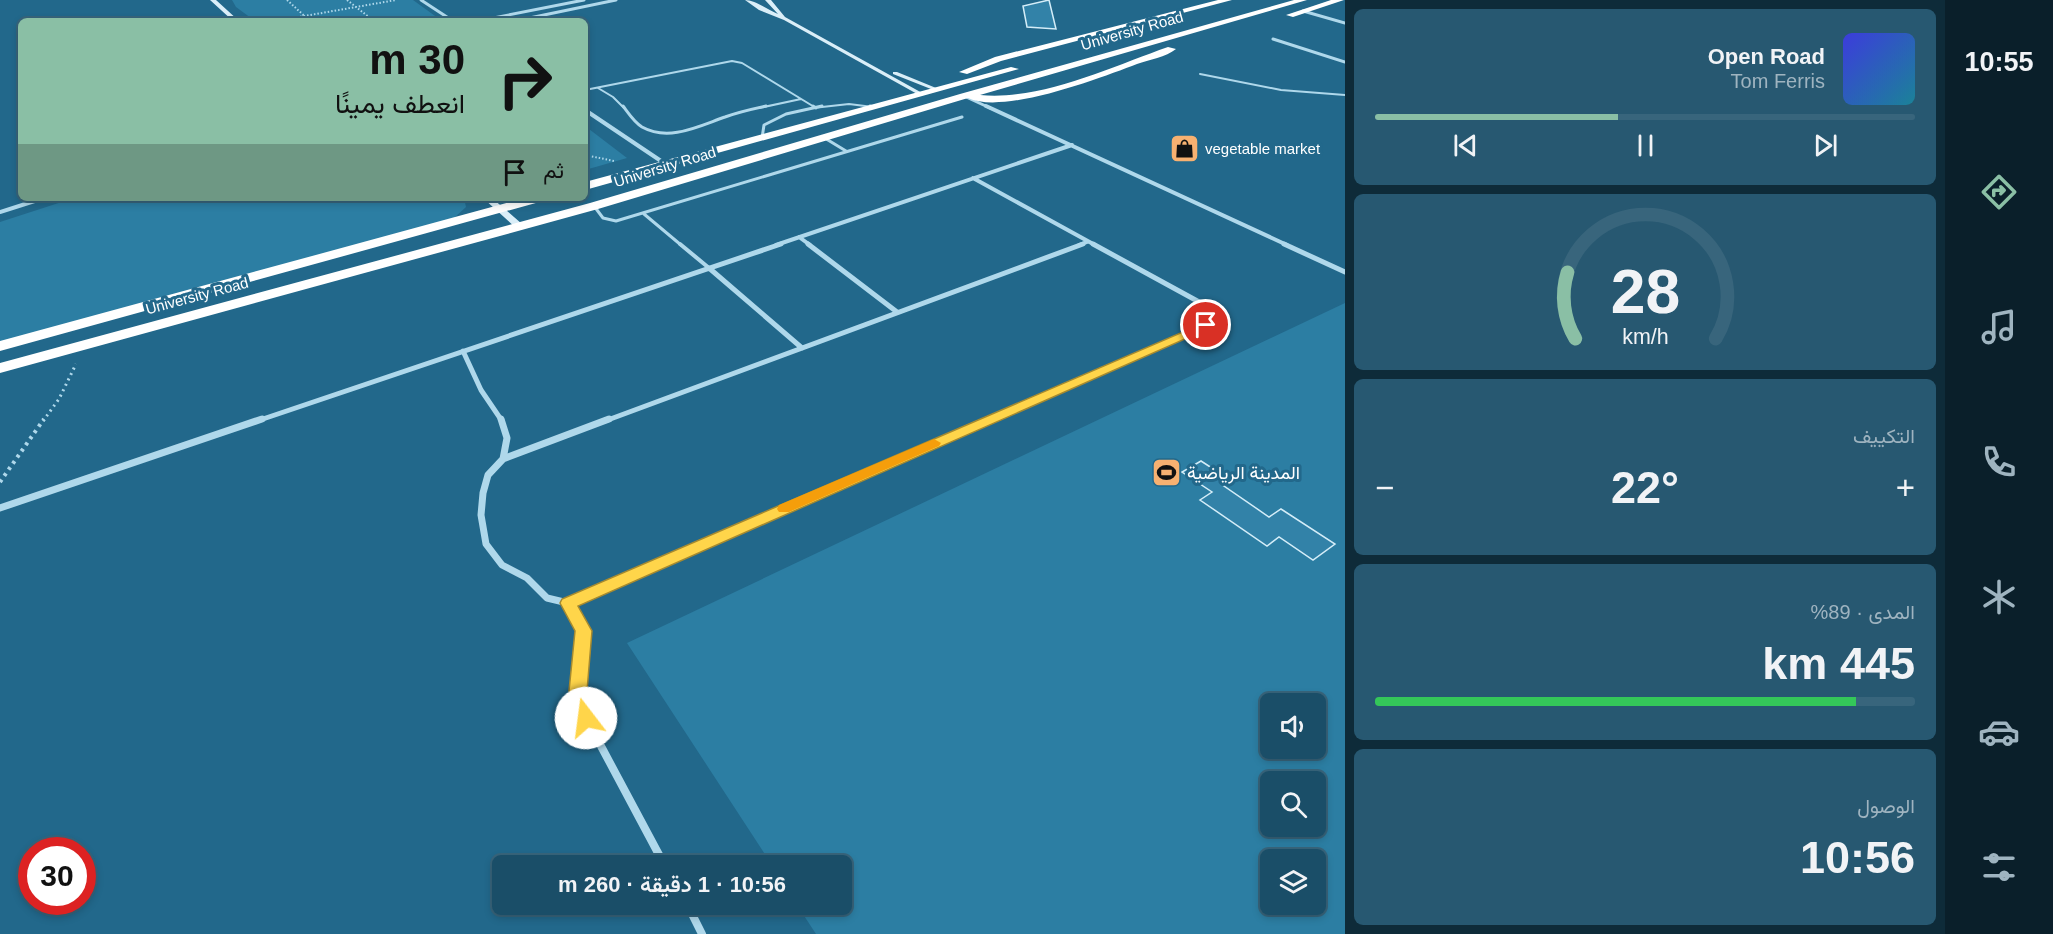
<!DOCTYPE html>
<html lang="ar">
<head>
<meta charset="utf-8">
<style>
  body { margin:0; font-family:Helvetica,Vazirmatn,sans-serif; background:#275871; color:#f1f3f6; direction:rtl; height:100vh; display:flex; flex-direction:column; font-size:22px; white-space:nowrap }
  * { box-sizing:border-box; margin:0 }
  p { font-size:20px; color:#9fb4c0 }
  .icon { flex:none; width:33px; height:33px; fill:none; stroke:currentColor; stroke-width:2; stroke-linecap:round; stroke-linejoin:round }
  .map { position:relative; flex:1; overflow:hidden; direction:ltr }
  .side { display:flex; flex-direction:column; gap:9px; padding:9px; background:#0e2b39; width:600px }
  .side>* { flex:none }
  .banner { position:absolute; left:18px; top:18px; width:570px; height:183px; border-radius:9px; box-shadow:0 3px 9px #0003,0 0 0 2px #38657c; direction:rtl; background:#8abfa5; color:#111; overflow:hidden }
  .buttons { position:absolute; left:1260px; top:693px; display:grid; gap:12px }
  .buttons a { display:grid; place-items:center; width:66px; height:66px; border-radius:9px; background:#1a4e68; box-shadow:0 3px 9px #0003,0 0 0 2px #38657c; font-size:30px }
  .speed { position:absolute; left:18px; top:837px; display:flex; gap:12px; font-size:30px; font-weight:700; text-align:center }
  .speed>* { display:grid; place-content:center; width:78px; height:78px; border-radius:50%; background:#1a4e68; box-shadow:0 3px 9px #0003,0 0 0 2px #38657c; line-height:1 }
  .speed .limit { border:9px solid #d22; background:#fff; color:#111 }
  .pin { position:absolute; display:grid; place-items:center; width:51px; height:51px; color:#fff; margin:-26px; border:3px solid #fff; border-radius:50%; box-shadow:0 2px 6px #0007 }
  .me { position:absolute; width:66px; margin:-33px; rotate:345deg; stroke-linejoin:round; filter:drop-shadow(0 0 4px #0008) }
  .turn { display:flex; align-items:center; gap:21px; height:126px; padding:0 24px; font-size:27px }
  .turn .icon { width:78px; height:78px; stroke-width:2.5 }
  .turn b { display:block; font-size:42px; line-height:51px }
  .then { display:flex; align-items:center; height:57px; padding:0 24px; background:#0003; gap:12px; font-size:22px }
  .big { font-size:45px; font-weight:600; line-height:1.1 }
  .side .card { flex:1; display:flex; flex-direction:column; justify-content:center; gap:9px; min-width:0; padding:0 21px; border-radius:9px; background:#275871 }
  .side .dial { align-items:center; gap:0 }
  .dial svg { height:156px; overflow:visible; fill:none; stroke:#38657c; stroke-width:7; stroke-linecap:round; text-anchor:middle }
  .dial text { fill:#f1f3f6; stroke:none }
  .song { display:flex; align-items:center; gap:18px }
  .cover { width:72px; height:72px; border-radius:9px; background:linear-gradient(135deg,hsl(240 70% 55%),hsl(190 70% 35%)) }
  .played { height:6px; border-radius:3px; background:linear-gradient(90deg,#8abfa5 45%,#38657c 45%) }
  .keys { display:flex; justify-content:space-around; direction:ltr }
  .heat { display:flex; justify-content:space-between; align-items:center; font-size:33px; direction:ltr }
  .charge { height:9px; border-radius:4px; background:linear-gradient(90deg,#34c759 89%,#38657c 0) }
  .trip { position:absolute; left:492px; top:855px; width:360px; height:60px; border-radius:9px; background:#1a4e68; box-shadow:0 3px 9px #0003,0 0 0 2px #38657c; font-weight:600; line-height:60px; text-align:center; direction:rtl }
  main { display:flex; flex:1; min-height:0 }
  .menu { display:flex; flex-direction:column; width:108px; justify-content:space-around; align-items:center; background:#0a1f2a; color:#9fb4c0 }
  .menu .icon { width:42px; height:42px }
  .menu .active { color:#8abfa5 }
  .menu b { font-size:27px; color:#f1f3f6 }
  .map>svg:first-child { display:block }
  .green { fill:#2c7ea3; fill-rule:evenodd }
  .building { fill:#3282a8; stroke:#d4edf8; stroke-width:1.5 }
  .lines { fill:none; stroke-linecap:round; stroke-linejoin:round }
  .path-far2 { stroke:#afd8eb; stroke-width:2; stroke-dasharray:1.5 2; stroke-linecap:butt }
  .path-far1 { stroke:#afd8eb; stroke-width:3; stroke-dasharray:2 4; stroke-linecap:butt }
  .path { stroke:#afd8eb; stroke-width:4; stroke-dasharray:3 4.5; stroke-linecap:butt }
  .lane-far2 { stroke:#afd8eb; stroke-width:2 }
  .lane-far1 { stroke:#afd8eb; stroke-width:3 }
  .lane { stroke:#afd8eb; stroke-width:4 }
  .street-far4 { stroke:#afd8eb; stroke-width:3 }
  .street-far3 { stroke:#afd8eb; stroke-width:4 }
  .street-far2 { stroke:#afd8eb; stroke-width:5 }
  .street-far1 { stroke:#afd8eb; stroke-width:7 }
  .street { stroke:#afd8eb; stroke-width:8 }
  .secondary { fill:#daeef8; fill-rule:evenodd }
  .highway { fill:#fff; fill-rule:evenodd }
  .route { fill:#ffd54a; stroke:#a68a30; stroke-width:1.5 }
  .slow { fill:#f59e0b }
  .labels { text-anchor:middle; stroke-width:6; stroke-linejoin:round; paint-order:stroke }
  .far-street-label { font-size:15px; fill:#fff; stroke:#22688b }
  .far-poi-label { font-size:15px; fill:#fff; stroke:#22688b; text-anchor:start }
  .poi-label { font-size:18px; fill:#fff; stroke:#22688b; text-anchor:start }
</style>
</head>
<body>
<main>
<nav class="menu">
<b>10:55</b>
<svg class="icon active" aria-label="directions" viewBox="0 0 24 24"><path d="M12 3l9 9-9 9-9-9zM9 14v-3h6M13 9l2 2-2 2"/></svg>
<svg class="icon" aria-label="music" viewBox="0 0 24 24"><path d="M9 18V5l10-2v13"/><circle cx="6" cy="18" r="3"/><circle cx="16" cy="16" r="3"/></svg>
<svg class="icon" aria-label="phone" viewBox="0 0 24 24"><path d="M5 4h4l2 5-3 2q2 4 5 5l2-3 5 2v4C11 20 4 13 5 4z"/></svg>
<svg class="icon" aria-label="climate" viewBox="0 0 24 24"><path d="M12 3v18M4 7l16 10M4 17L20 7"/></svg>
<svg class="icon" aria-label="car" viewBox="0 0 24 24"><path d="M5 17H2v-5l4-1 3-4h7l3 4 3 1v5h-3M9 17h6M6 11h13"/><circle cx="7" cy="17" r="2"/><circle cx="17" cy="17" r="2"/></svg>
<svg class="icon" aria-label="filters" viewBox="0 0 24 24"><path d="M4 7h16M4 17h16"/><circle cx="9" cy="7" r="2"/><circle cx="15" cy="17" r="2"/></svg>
</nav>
<section class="side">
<div class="card">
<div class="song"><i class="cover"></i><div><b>Open Road</b><p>Tom Ferris</p></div></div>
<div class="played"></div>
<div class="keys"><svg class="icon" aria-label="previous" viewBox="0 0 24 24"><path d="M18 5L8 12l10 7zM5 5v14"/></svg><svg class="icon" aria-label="pause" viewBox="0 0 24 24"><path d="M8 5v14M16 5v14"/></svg><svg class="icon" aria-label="next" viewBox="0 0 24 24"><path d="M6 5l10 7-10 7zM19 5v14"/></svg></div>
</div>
<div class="card dial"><svg viewBox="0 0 100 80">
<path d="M14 69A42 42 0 1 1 86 69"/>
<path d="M14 69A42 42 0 0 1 10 35" stroke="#8abfa5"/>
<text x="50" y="56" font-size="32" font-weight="700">28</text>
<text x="50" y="72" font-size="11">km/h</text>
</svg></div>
<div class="card"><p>التكييف</p>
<div class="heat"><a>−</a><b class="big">22°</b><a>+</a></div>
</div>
<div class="card"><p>المدى · 89%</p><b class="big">445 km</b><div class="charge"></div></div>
<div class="card"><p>الوصول</p><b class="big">10:56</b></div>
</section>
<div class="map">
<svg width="1345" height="934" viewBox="0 0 1345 934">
  <rect width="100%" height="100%" fill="#22688b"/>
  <!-- green -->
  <path class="green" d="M232,0H413L442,21H255L236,7Z
    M585,126L627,158L585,170Z
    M74,198H464L466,207L454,218L0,342V222Z
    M1345,303V934H816L797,905L842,904V866L772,865L627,643ZM1270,704H1316V748H1270ZM1270,782H1316V826H1270ZM1270,860H1316V904H1270Z"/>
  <!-- building -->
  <path class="building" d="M1049,0L1056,29L1027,27L1023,6Z
    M1201,461L1232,481L1224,486L1269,517L1281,509L1335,544L1313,560L1279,537L1267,546L1200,500L1212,492L1182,472Z"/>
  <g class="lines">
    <!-- path-far2 -->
    <path class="path-far2" d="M287,0L310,21
      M347,0L374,21
      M276,21L396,0
      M585,155L614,161"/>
    <!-- path-far1 -->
    <path class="path-far1" d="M43,421L59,399L76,364"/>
    <!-- path -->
    <path class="path" d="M0,482L44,419"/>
    <!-- lane-far2 -->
    <path class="lane-far2" d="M1200,74L1281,90L1345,95
      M598,88L613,97L624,108
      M585,90L732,61L742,63L816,108
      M759,108L801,99
      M813,108L849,104L873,107"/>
    <!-- lane-far1 -->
    <path class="lane-far1" d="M623,106C629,114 634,122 642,127C669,142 699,126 725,117C738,112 752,109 766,106
      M813,106L816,108
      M870,106L873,107
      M823,137L846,151
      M762,138L764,125L786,114L822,106
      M594,206L603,218L616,221L962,117
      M644,214L681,245"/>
    <!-- lane -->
    <path class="lane" d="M680,244L709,268"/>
    <!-- street-far4 -->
    <path class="street-far4" d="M421,0L453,21
      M1303,11L1345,23
      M478,21L584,0
      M515,21L616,0
      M1273,39L1345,62
      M964,96L990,108"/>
    <!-- street-far3 -->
    <path class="street-far3" d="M986,106L1287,245
      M585,110L667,165
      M973,178L1095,245
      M0,212L44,198
      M799,237L810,245
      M776,245L1072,145
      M1079,245L1087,242"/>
    <!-- street-far2 -->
    <path class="street-far2" d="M808,244L897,312
      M1284,244L1345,272
      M709,268L802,348
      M463,351L481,390L502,421
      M257,421L781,244
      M605,421L1083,244
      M986,421L1206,325L1214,318L1201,303L1093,244"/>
    <!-- street-far1 -->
    <path class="street-far1" d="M501,419L507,438L503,459L488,475L483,493L481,515L486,544L502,565L527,578L547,598L568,603L989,419
      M503,459L609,419
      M0,508L262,419
      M568,603L584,631L582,646"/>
    <!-- street -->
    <path class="street" d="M583,645L578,691L586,718L665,866
      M687,904L702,934"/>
    <!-- secondary -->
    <path class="secondary" d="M210,0H216L239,21H233Z
      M745,0C755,0 768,10 778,14L765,0H771L785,17L924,94L919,95L784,20L759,10Z
      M893,72H897L941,90L936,91L893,74Z
      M483,198H492L522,224V228H516Z"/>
    <!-- highway -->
    <path class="highway" d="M1218,0H1232L1001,61L967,74L959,72L995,57Z
      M1294,0H1307L980,95C1040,101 1111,67 1168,47L1176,49C1166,57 1149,60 1137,64C1100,78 1004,115 968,98L598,209L0,373V363L590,203L960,94Z
      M1331,0H1344L1293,17L1286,15Z
      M1011,67L1019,69L585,190V182Z
      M525,198H545L543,201L0,351V341Z"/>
  </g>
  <!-- route -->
  <path class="route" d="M1206,322L1212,325L1210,328L578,606L592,631L587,691L595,718L592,724L586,727L580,724L569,691L575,631L560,603L562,599Z"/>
  <!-- slow -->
  <path class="slow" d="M934,439L941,443L939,446L789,512H779L777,509L779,505Z"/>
  <!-- icons -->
  <defs>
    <symbol id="shop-square" viewBox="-11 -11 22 22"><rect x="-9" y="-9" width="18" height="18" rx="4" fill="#f7b171" stroke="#22688b"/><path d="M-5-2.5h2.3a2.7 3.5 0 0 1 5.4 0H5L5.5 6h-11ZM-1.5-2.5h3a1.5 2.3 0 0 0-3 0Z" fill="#111"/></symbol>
    <symbol id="stadium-square" viewBox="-11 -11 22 22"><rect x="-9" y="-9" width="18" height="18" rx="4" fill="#f7b171" stroke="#22688b"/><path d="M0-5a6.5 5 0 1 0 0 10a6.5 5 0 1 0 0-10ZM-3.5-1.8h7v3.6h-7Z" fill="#111"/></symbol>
  </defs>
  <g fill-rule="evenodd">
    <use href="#shop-square" x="1168" y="132" width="33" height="33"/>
    <use href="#stadium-square" x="1150" y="456" width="33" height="33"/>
  </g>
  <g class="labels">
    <!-- far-street labels -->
    <g class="far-street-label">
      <text transform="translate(1132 31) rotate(-16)" y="5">University Road</text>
      <text transform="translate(665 167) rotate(-17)" y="5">University Road</text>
      <text transform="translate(197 296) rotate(-15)" y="5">University Road</text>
    </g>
    <!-- far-poi labels -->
    <g class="far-poi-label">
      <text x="1205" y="154">vegetable market</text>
    </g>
    <!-- poi labels -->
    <g class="poi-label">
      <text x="1187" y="479">المدينة الرياضية</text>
    </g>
  </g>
</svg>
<div class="buttons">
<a><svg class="icon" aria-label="sound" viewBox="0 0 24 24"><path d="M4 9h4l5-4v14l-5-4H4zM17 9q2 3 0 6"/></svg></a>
<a><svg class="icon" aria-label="search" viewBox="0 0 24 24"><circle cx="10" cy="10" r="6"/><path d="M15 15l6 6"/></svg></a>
<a><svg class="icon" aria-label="layers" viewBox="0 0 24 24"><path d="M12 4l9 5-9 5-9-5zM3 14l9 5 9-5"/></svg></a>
</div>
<div class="speed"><div class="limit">30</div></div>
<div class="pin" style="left:1206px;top:325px;background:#d93025"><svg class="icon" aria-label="arrive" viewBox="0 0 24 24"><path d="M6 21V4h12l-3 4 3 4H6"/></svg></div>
<svg class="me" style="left:586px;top:718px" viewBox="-20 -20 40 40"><circle r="19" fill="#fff"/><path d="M0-13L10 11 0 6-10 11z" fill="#ffd54a"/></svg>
<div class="trip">10:56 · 1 دقيقة · 260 m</div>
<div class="banner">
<div class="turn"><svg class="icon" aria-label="right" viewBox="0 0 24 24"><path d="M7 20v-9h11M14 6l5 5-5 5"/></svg><div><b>30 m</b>انعطف يمينًا</div></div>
<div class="then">ثم<svg class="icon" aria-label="arrive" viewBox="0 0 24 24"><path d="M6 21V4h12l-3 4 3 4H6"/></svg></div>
</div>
</div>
</main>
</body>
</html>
